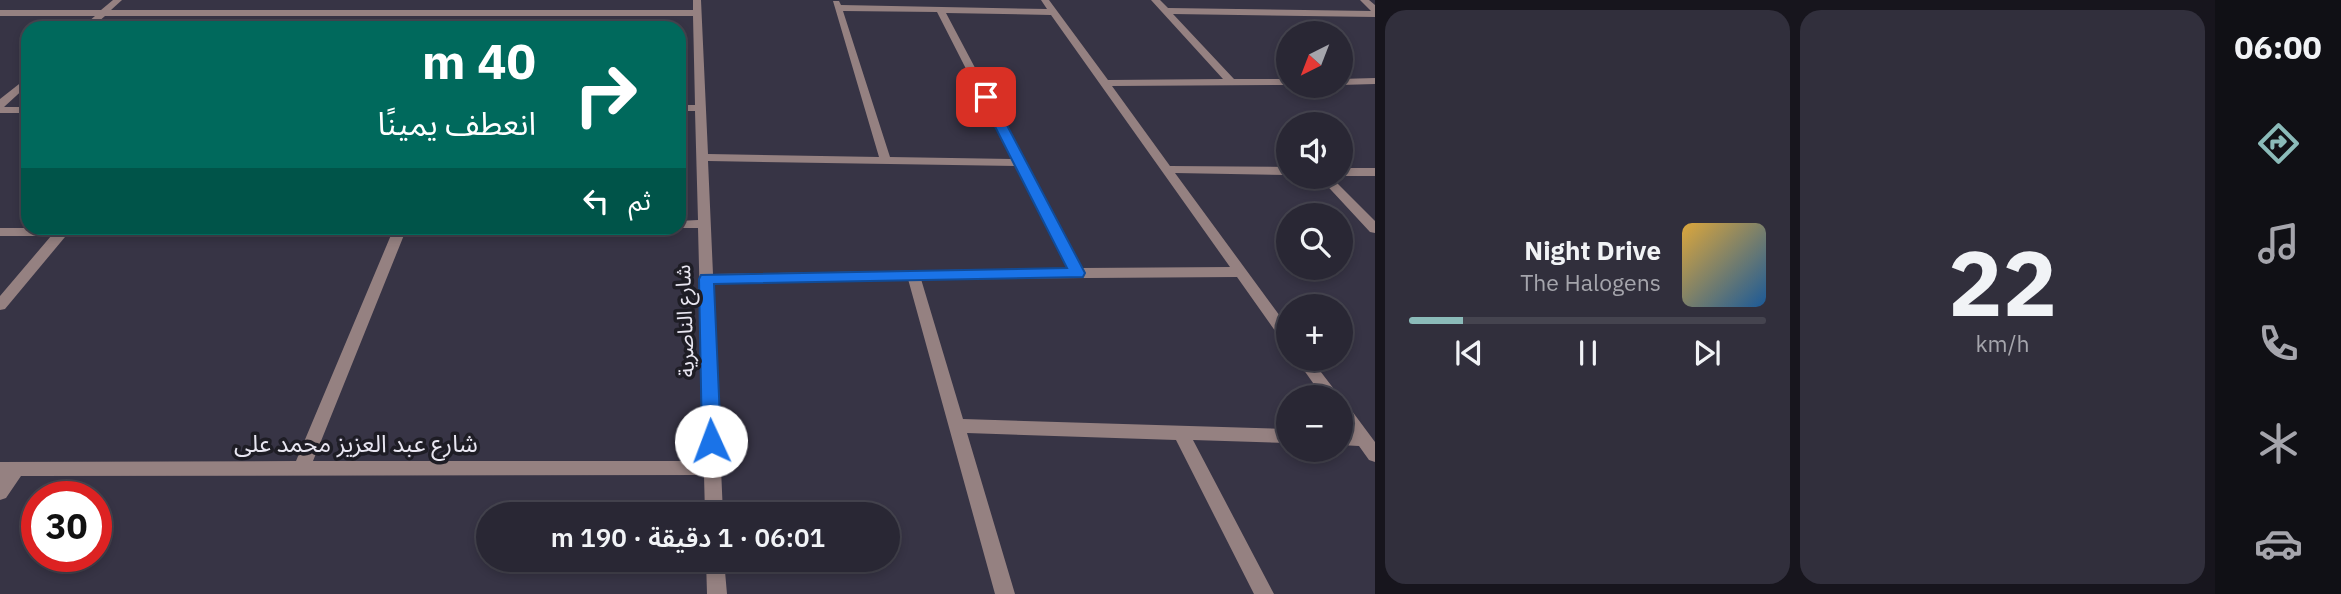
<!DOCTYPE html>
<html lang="ar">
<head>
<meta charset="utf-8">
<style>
  body { margin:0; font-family:"IBM Plex Sans","Noto Sans Arabic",sans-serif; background:#312f3c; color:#f1f3f6; direction:rtl; height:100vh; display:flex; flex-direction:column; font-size:26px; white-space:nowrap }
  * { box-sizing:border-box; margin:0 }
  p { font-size:23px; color:#a5a5ac }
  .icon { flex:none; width:38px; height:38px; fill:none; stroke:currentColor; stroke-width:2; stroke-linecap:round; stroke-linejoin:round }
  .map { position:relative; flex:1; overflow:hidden; direction:ltr }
  .drawer { display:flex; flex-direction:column; gap:10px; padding:10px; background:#17151d; width:840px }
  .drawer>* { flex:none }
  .top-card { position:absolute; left:21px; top:21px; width:665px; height:214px; border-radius:21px; box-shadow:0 4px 10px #0003,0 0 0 2px #45444f; direction:rtl; background:#00695c; color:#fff; overflow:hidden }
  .needle { width:46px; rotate:222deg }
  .fabs { position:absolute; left:1276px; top:21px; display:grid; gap:14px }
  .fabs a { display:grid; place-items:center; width:77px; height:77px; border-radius:50%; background:#292734; box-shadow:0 4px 10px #0003,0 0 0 2px #45444f; font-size:35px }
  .speed { position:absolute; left:21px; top:481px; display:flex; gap:14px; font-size:35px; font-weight:700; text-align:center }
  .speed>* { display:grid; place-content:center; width:91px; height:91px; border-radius:50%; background:#292734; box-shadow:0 4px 10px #0003,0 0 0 2px #45444f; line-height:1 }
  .speed .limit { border:10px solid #d22; background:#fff; color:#111 }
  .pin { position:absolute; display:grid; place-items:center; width:60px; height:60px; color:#fff; margin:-30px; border-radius:14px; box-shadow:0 4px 10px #0006 }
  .me { position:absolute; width:77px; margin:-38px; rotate:358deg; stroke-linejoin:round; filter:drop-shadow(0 0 5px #0008) }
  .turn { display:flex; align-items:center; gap:24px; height:147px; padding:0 35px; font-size:32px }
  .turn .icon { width:91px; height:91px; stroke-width:2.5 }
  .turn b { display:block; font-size:49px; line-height:60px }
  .then { display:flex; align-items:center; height:66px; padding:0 35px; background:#0003; gap:14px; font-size:26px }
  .drawer .tile { flex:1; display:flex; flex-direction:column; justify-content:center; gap:10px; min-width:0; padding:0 24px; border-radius:21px; background:#312f3c }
  .drawer .dial { align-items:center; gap:0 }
  .dial b { font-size:91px; line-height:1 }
  .song { display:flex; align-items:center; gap:21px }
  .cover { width:84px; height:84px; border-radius:10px; background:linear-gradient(135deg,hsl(40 70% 55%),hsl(210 70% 35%)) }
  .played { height:7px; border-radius:4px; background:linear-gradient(90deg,#8bbbb9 15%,#45444f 15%) }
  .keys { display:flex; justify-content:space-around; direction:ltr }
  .drawer .tiles { flex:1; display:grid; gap:10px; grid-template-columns:repeat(2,1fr) }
  .trip { position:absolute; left:476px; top:502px; width:424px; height:70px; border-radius:35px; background:#292734; box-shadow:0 4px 10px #0003,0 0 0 2px #45444f; font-weight:600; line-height:70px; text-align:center; direction:rtl }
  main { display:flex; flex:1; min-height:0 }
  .tab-bar { display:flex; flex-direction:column; width:126px; justify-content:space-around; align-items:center; background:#101015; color:#a5a5ac }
  .tab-bar .icon { width:49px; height:49px }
  .tab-bar .selected { color:#8bbbb9 }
  .tab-bar b { font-size:32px; color:#f1f3f6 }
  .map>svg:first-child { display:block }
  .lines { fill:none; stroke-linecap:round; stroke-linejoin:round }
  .street { fill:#958181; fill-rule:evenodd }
  .route { fill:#1a73e8; stroke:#114b97; stroke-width:2 }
  .labels { text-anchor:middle; stroke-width:7; stroke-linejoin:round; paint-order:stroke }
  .street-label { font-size:21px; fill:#e8e6f1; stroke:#1e1d25 }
  .near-street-label { font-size:24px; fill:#e8e6f1; stroke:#1e1d25 }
</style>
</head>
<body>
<main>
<nav class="tab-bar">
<b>06:00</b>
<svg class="icon selected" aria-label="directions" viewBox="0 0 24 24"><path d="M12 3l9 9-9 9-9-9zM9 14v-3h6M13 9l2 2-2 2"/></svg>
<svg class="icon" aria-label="music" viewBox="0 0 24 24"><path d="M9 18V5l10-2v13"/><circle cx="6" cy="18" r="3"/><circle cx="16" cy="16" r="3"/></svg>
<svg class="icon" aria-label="phone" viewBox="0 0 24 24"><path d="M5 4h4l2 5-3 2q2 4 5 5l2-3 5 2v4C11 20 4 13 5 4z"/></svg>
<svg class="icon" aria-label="climate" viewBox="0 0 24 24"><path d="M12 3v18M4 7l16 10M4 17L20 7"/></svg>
<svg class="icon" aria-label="car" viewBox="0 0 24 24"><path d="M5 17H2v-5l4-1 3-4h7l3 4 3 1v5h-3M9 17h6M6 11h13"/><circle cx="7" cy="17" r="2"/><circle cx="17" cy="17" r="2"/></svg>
</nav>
<section class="drawer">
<div class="tiles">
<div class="tile dial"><b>22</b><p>km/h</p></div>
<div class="tile">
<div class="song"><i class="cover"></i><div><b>Night Drive</b><p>The Halogens</p></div></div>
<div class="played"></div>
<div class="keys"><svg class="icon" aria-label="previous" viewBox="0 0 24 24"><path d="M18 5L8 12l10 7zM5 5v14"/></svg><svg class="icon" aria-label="pause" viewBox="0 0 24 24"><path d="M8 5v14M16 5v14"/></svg><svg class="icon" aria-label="next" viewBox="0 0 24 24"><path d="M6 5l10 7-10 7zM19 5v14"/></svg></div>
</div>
</div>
</section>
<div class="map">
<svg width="1375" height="594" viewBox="0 0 1375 594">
  <rect width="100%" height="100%" fill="#373445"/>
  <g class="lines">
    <!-- street -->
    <path class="street" d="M113,0H122L111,10H693V0H701L708,154L879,157L833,1H839L841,5L1047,9L1041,0H1049L1108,80L1223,79L1151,0H1160L1168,8L1371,11L1360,0H1369L1375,5V17L1173,14L1234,79H1288V85L1112,86L1170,166L1288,167V175L1175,173L1288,327V344L1283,342L1237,277L921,279L963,419L1288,429V443L1193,440L1274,594H1254L1176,440L967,433L1015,594H995L908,279L713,284L723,514H705L704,475L21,476L6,498L0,500V462L296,461L391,235L65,237L5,309L0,310V296L51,236H0V228H572L571,231L566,232L404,235L313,461H704L698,228H674H679V221L698,220L695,111H679V105H695L693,16H105L91,28H81L95,16H0V10H101ZM843,11L937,12L1012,159L890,157ZM946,13L1051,15L1230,267L1081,268ZM708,161L1016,166L1068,268L713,274Z
      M28,77V85L4,107H28V113H0V99Z
      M1375,78V84L1340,85V79Z
      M1340,168H1375V176H1340Z
      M1319,177H1331L1375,221V233L1370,232Z
      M1296,359H1311L1340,397H1323Z
      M1340,402L1346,403L1375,442V462L1369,460L1359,446L1340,445V431H1348L1340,421Z
      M706,560H724L727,594H707Z"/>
  </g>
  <!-- route -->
  <path class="route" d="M982,95L992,97L1085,273L1083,277L714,284L721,441L718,447L711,449L705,447L702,441L699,279L701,275L1067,268L980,97Z"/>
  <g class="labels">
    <!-- street labels -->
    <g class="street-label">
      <text transform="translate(685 321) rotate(-92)" y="7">شارع الناصرية</text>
    </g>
    <!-- near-street labels -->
    <g class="near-street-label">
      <text x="356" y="452">شارع عبد العزيز محمد على</text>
    </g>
  </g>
</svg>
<div class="fabs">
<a><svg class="needle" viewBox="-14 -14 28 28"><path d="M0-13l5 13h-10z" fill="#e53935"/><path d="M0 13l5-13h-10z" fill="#a5a5ac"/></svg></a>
<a><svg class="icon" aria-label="sound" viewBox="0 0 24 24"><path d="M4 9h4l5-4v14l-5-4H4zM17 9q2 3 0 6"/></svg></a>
<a><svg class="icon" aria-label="search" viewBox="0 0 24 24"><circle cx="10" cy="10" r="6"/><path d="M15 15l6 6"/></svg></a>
<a>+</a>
<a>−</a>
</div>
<div class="speed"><div class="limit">30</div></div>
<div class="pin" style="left:986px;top:97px;background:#d93025"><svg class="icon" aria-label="arrive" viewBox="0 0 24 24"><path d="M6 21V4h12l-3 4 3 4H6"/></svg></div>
<svg class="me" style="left:711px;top:441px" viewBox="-20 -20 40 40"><circle r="19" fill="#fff"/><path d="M0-13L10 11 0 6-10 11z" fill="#1a73e8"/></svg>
<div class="trip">06:01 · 1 دقيقة · 190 m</div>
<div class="top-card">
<div class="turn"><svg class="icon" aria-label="right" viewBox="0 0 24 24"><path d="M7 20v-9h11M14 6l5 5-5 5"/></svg><div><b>40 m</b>انعطف يمينًا</div></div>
<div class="then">ثم<svg class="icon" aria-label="left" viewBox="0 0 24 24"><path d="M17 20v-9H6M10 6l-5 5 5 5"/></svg></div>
</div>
</div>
</main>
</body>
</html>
